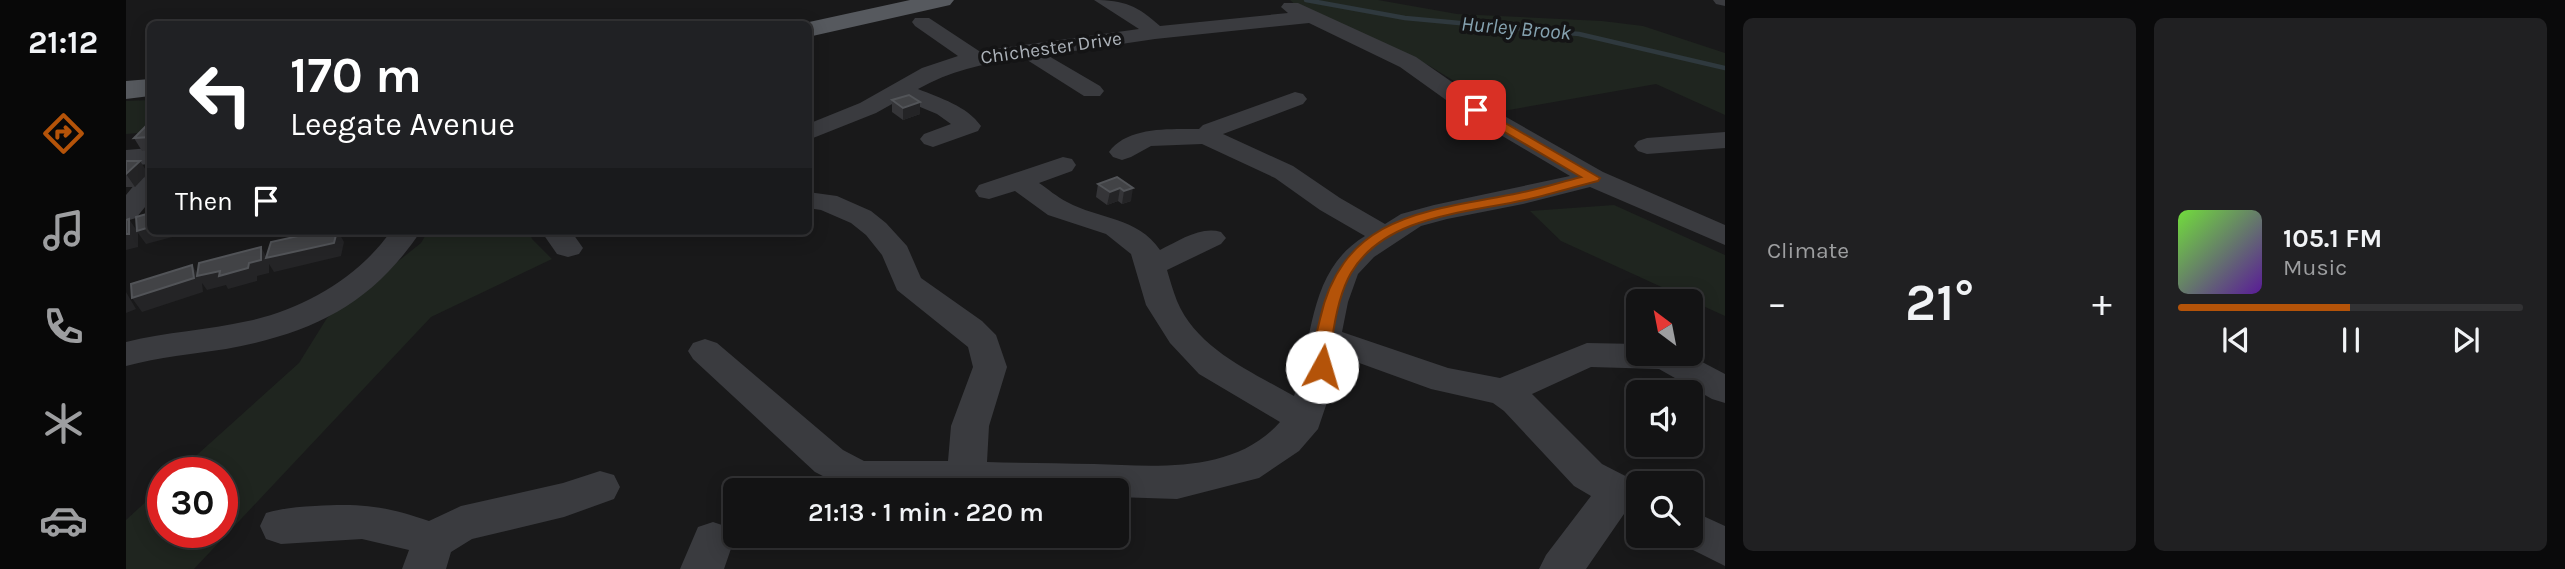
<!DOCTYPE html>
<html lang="en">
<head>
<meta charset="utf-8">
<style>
  body { margin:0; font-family:Karla,sans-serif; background:#202022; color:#f1f3f6; height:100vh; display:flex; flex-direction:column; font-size:26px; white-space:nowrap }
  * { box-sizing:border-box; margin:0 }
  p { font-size:23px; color:#9d9ea0 }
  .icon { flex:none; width:38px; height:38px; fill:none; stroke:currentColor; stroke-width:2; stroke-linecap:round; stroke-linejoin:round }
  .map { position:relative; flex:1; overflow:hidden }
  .sheet { display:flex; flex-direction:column; gap:18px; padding:18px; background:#0a0a0b; width:840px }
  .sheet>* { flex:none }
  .hud { position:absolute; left:21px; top:21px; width:665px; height:214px; border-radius:10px; box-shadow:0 4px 18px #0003,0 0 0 2px #323234; background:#202124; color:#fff; overflow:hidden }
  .needle { width:46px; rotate:328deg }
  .tools { position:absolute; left:1500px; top:289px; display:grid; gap:14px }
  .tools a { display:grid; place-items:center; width:77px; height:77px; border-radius:10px; background:#131314; box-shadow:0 4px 18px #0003,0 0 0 2px #323234; font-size:35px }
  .speed { position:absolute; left:21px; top:457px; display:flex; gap:14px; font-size:35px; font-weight:700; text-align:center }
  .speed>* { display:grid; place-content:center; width:91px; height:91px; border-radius:50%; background:#131314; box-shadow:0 4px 18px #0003,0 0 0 2px #323234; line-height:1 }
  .speed .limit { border:10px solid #d22; background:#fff; color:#111 }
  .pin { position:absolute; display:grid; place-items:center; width:60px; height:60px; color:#fff; margin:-30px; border-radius:14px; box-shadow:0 4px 10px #0006 }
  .me { position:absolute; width:77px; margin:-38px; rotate:6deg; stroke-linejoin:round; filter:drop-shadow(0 0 5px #0008) }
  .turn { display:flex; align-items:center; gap:24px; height:147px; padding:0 28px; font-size:32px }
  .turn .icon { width:91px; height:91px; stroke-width:2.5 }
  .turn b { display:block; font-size:49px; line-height:60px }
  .then { display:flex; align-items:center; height:66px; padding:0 28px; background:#0003; gap:14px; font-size:26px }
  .big { font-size:52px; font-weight:600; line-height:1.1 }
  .sheet .card { flex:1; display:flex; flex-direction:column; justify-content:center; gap:10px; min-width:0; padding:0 24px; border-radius:10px; background:#202022 }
  .song { display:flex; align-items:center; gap:21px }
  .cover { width:84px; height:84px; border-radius:10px; background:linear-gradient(135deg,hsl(100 70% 55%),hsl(270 70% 35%)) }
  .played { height:7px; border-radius:4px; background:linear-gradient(90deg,#b45309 50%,#323234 50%) }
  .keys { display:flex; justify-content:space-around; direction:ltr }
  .heat { display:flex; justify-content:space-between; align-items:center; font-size:38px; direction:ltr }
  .sheet .tiles { flex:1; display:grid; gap:18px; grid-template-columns:repeat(2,1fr) }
  .trip { position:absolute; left:597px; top:478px; width:406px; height:70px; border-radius:10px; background:#131314; box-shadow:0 4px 18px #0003,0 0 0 2px #323234; font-weight:600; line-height:70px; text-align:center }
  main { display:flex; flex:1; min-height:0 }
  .menu { display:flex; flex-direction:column; width:126px; justify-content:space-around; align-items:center; background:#080808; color:#9d9ea0 }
  .menu .icon { width:49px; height:49px }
  .menu .selected { color:#b45309 }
  .menu b { font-size:32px; color:#f1f3f6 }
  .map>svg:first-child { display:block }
  .green { fill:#1f251f }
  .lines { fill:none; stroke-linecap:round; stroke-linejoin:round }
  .stream { stroke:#2f393e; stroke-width:4.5 }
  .minor { fill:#3a3b3f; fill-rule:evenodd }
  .major { fill:#56595e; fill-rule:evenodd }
  .wall { fill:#353538 }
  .shaded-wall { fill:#242426 }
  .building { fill:#424346; stroke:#525458; stroke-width:2 }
  .route { fill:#b45309; stroke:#753606; stroke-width:2 }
  .labels { text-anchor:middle; stroke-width:7; stroke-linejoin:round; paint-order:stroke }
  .far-street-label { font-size:19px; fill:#acb2b9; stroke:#141415 }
  .far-water-label { font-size:21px; font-style:italic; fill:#86a3b1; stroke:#141415 }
</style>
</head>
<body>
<main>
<nav class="menu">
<b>21:12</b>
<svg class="icon selected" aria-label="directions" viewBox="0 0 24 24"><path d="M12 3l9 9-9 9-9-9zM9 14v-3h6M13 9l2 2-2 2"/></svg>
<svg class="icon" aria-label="music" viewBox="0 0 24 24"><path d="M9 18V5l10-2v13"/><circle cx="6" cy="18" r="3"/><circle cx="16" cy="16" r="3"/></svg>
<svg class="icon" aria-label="phone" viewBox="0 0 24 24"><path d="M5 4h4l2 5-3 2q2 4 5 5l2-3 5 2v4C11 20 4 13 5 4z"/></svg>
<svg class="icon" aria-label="climate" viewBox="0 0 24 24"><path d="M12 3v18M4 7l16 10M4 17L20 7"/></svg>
<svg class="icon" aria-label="car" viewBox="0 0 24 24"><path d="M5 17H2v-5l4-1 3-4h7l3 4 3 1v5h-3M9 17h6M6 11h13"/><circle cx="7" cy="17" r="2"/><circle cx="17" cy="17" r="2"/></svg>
</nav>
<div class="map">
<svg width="1599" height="569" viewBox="0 0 1599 569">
  <rect width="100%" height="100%" fill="#19191a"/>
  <!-- green -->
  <path class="green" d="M1164,0H1252L1331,14L1476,21L1517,26L1599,53V115L1530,84L1377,111L1302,65L1234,33L1183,17Z
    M24,100V132L0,134V101Z
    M1488,205L1599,255V316L1435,241L1404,211Z
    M302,231H403L406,239L426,259L305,317L68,569H0V520L37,486V532H96V472H52L173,363L201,318L295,243Z"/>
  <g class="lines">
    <!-- stream -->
    <path class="stream" d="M1180,0L1279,18L1453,34L1599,68"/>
    <!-- minor -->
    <path class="minor" d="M968,0C998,0 1012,6 1034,26L1162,13L1155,7L1158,3H1172L1290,57L1359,105L1477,172L1599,225V245L1464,187L1397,204L1321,219L1295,226L1248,257L1232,274L1222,302L1216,332L1322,368L1374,378L1461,343L1512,344V354H1561L1599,374V403L1586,399L1533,369L1465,367L1406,394L1476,464L1513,483L1512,519L1498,514L1460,569H1413L1420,555L1465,496L1448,486L1378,411L1367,403L1305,389L1214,356L1213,367L1192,429L1173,451L1133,478L1051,499L990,497V490H724L689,472L567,359L562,351L567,343L579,339L591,343L717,450L738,461H822L825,426L847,367L842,347L771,290L756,255L740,235L725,223L695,210L682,208V192L711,196L745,211L760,223L781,246L795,278L856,321L870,335L881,367L863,426L861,462C896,463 932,463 968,464C1030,466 1108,474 1154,422L1073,374L1044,343L1020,305L1005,254L980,234L922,215L889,191L863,199L853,197L849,191L853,185L937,157L946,159L950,165L946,171L913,183C922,189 931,197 941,202C972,219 1012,217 1034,250C1053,241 1074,226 1095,232L1100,238L1095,244L1041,270C1044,280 1047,291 1051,301C1071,349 1126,372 1168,396C1188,340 1181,271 1239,236L1194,210L1149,178L1076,144L1025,146L1005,157L996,160L987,157L983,152C1001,126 1045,129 1073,129L1077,125L1169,92L1177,94L1181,99L1177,104L1097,134L1167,166L1214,198L1259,224L1275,214L1308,205L1444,176L1341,115L1274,67L1183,23L1029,39L921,55L974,86L978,91L974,96H958L898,58C860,63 826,70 792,89C814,98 841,106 855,126L852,131L807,147L798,144L794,139L798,134L825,124L811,114L775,99L750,113L682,140V124L734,103L796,68L832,56L789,26L786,22L789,18H803L853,51L1013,29Z
      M1587,0H1599V6L1590,4Z
      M1599,132V148L1521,154L1512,151L1508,146L1512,141L1521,138Z
      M24,148V164L0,166V150Z
      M24,176V201L10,218L0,221V195L14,178Z
      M265,231H295C245,305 187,333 100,349C67,354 33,357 0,366V342C40,332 82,330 122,321C178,309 232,278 265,231Z
      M415,231H445L457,248L453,254L442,257L431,254Z
      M474,471L488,475L494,487L488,499L438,517L346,539L325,552L320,569H276L283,550L236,539L155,544L140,539L134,526L140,513C157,508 172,507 189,506C236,503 259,506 303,521L335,506L437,483Z
      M1564,510L1599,526V566L1549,541L1547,536H1564Z
      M587,522L602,527L608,540L598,569H554L572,527Z"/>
    <!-- major -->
    <path class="major" d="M784,0H828L824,5L682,37V24H674Z
      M24,79V96L0,99V81Z"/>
  </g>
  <!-- wall -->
  <path class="wall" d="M766,100L794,102V114L777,120L766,112Z
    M24,122V150L16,151L8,138Z
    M0,161L22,173L9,187H0Z
    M991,177L1005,201L996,204L992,201L981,205L970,197L972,184Z"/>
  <!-- shaded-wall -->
  <path class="shaded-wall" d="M794,102V114L777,120V108Z
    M14,161L22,173L9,187L0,174Z
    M994,188L992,201L981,205L984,192Z
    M1007,188L1005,201L996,204L998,191Z
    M3,219L11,231L24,227V231L65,232L20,244L12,233V247L0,250V234Z
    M211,231H212L218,242L215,256L148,272L143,264V273L131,276V281L102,289L100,285L81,290L76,283L77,292L16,312L6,298L66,265L73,276L123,263L135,247L141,258Z
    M0,292L10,309L0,313Z"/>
  <!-- building -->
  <path class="building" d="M783,95L794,102L777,108L766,100Z
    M24,122V137L8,138Z
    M0,161H14L0,174Z
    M991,177L1007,188L998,191L994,188L984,192L972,184Z
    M24,213V227L11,231L10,217Z
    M3,219V234H0V220Z
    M193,231H211L208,243L140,258L145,242L177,235L178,232Z
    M135,247V260L123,263L122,268L93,276L94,271L71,276L73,263Z
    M66,265L68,278L6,298L5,284Z"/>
  <!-- route -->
  <path class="route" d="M1350,106L1474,178L1472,181C1447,187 1423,195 1399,200C1342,213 1259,215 1225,273C1214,292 1209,318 1206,340C1205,350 1207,362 1202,371H1190C1182,358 1191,333 1194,319C1217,213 1304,211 1393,193C1414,189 1435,182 1455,177L1346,113L1344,110Z"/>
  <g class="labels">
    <!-- far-street labels -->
    <g class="far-street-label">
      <text transform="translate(925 47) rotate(-8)" y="7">Chichester Drive</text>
    </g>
    <!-- far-water labels -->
    <g class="far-water-label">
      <text transform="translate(1390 28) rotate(5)" y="7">Hurley Brook</text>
    </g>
  </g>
</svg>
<div class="tools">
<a><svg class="needle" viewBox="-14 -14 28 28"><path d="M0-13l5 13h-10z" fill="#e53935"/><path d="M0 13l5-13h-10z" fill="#9d9ea0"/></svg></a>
<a><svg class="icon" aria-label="sound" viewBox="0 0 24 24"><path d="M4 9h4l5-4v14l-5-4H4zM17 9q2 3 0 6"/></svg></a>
<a><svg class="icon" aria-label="search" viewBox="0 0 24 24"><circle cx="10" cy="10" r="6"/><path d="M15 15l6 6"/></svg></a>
</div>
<div class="speed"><div class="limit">30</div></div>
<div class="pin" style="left:1350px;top:110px;background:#d93025"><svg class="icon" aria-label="arrive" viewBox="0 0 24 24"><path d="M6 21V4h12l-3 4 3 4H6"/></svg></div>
<svg class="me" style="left:1196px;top:367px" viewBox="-20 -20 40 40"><circle r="19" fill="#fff"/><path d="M0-13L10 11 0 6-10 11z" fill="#b45309"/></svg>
<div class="trip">21:13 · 1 min · 220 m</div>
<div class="hud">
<div class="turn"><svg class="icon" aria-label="left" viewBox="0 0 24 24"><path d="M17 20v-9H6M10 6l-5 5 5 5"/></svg><div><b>170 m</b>Leegate Avenue</div></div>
<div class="then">Then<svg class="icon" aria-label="arrive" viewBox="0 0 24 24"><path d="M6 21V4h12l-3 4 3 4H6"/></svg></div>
</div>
</div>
<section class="sheet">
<div class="tiles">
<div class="card"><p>Climate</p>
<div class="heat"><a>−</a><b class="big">21°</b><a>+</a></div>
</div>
<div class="card">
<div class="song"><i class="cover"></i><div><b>105.1 FM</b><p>Music</p></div></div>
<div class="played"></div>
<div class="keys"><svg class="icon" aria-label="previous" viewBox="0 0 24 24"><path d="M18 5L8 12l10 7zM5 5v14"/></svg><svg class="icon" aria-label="pause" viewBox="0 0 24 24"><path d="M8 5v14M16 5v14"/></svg><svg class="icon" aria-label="next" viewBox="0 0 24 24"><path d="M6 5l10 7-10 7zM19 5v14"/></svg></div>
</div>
</div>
</section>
</main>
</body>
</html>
